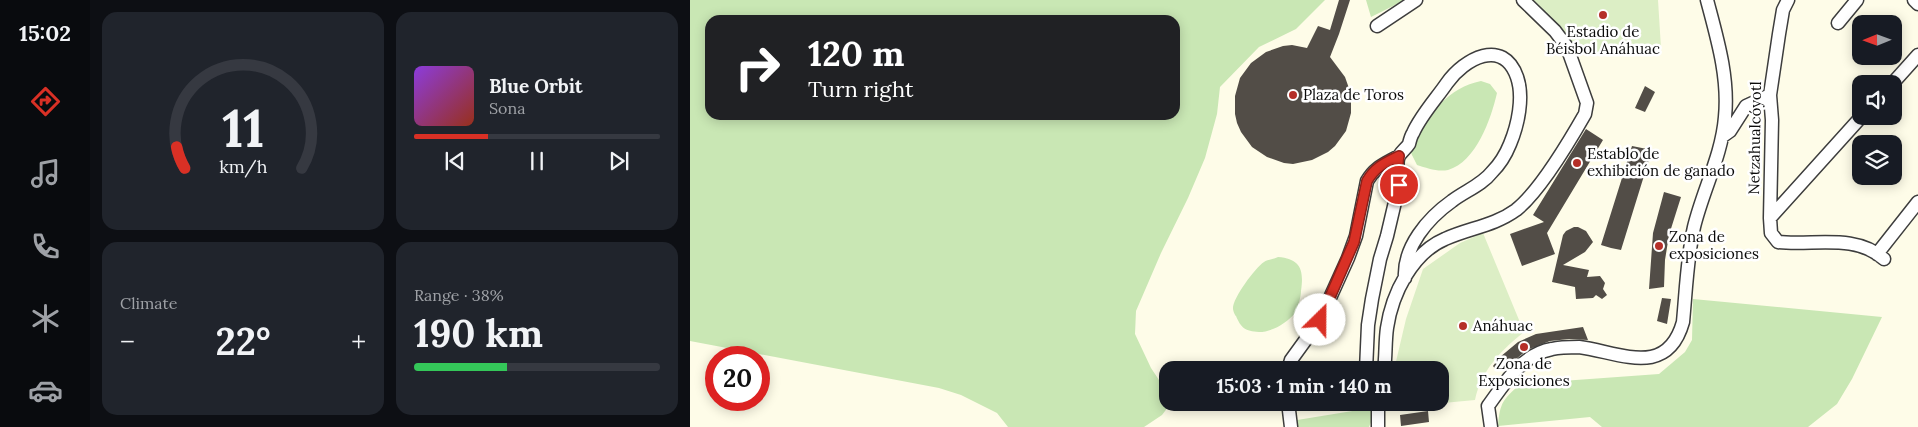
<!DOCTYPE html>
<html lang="en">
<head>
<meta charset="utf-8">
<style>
  body { margin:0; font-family:Lora,serif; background:#20242c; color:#f1f3f6; height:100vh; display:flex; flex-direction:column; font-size:19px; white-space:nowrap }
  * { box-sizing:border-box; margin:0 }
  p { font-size:16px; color:#9ea1a6 }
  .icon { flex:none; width:28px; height:28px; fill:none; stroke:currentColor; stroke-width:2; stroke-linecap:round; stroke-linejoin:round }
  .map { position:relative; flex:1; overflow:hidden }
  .panel { display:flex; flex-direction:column; gap:12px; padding:12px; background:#0d0f14; width:600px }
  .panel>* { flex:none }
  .hud { position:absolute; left:15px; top:15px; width:475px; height:105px; border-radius:15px; box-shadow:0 2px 12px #0003; background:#202124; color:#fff; overflow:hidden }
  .needle { width:32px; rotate:269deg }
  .controls { position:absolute; left:1162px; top:15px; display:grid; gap:10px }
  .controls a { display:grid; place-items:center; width:50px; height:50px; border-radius:10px; background:#171b24; box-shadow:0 2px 12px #0003; font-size:25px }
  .speed { position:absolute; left:15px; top:346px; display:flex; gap:10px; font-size:25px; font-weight:700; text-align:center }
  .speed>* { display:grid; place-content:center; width:65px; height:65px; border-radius:50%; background:#171b24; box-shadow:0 2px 12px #0003; line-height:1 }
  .speed .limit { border:8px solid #d22; background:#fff; color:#111 }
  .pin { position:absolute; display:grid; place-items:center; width:42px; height:42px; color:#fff; margin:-21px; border:2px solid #fff; border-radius:50%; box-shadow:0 1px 5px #0007 }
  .me { position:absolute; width:55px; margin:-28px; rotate:23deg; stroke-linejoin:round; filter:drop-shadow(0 0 4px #0008) }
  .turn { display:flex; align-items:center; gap:18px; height:105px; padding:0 20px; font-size:22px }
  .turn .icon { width:65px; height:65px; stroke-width:2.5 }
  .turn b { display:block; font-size:35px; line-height:42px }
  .big { font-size:38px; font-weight:700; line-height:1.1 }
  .panel .widget { flex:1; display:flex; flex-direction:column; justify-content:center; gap:8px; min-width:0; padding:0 18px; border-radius:15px; background:#20242c }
  .panel .dial { align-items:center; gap:0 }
  .dial svg { height:130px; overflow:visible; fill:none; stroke:#363941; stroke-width:7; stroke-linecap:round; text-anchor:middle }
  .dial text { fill:#f1f3f6; stroke:none }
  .song { display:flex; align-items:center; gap:15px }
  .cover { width:60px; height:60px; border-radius:8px; background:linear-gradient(135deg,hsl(270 70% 55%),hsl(10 70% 35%)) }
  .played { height:5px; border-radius:2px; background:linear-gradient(90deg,#d93025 30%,#363941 30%) }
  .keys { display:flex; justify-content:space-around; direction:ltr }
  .heat { display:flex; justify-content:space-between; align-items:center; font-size:28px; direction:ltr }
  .charge { height:8px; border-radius:4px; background:linear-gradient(90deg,#34c759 38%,#363941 0) }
  .panel .tiles { flex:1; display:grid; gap:12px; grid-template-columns:repeat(2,1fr) }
  .trip { position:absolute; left:469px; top:361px; width:290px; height:50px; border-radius:15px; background:#171b24; box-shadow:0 2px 12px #0003; font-weight:700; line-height:50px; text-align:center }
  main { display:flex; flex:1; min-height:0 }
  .tabs { display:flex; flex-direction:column; width:90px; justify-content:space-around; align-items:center; background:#090b0e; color:#9ea1a6 }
  .tabs .icon { width:35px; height:35px }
  .tabs .selected { color:#d93025 }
  .tabs b { font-size:22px; color:#f1f3f6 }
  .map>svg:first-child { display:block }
  .green { fill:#c9e7b4; fill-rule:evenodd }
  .pitch { fill:#dceec5 }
  .building { fill:#524d47 }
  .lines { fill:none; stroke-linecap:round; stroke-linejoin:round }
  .minor-casing { stroke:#3d3d3d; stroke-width:15 }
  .minor { stroke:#fff; stroke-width:12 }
  .route-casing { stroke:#8d1f18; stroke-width:12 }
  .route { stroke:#d93025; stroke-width:9 }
  .poi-dot { fill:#b52f28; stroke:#fff; stroke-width:2 }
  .labels { text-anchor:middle; stroke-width:5; stroke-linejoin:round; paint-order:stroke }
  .poi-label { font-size:15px; fill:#0a0a0a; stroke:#fff; text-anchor:start }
  .street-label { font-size:15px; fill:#0a0a0a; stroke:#fff }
</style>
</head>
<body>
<main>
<nav class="tabs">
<b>15:02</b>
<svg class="icon selected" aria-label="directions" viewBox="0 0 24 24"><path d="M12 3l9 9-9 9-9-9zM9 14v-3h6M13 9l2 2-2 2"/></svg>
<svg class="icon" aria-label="music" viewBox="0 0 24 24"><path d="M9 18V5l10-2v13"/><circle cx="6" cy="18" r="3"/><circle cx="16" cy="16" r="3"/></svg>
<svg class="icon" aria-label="phone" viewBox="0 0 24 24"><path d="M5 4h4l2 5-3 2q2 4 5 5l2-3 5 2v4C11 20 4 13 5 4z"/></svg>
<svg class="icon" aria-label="climate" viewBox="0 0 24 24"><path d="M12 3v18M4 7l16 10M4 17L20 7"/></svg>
<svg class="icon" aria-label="car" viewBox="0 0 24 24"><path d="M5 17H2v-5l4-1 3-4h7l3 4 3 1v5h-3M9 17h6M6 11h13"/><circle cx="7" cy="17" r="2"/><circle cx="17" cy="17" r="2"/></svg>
</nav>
<section class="panel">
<div class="tiles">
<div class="widget dial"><svg viewBox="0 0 100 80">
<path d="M14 69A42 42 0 1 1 86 69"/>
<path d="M14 69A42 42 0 0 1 9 56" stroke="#d93025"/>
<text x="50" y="56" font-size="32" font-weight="700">11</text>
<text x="50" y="72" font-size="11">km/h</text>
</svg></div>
<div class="widget">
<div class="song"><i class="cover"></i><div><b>Blue Orbit</b><p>Sona</p></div></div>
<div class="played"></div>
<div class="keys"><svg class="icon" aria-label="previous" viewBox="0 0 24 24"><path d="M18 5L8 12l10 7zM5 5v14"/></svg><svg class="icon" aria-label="pause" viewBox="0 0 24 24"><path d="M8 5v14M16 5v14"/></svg><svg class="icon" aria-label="next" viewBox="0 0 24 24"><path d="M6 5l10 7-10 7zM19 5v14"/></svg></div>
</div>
<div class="widget"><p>Climate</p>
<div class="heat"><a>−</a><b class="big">22°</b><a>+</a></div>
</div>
<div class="widget"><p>Range · 38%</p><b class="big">190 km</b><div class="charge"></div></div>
</div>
</section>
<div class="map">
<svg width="1228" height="427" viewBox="0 0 1228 427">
  <rect width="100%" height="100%" fill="#fefce8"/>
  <!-- green -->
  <path class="green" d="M0,0H635L606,29L569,47L530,87L527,114L515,158L498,198L471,253L446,311L445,334L461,368L477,392L478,402L481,403L472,415L454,427H318L307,413L271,395L249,388L0,341ZM20,20H485V115H20Z
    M676,0H712L713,1L681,17Z
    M791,81L800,84L807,93C801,119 786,162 758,170C747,172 737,168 727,165L721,153L722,149L726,147L723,142C738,115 759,87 791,81Z
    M588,257C611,259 614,270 611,291C611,297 608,307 605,313C597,323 582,332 569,332C555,331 551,328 546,316C545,316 543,310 543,309C542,299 565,268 574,262C577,260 584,259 588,257Z
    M1003,299L1192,317L1162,379L1147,404L1118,427H912L900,417L808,426C810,402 813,400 830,384L969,374L995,352L1002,340Z
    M687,407L679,427H602L601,421Z"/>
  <!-- pitch -->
  <path class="pitch" d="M842,0H968L971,48L889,53Z
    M793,233L834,332C811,350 791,371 785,400L700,408V403L750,402V370H704L716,319L733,269L770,243Z"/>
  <!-- building -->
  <path class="building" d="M649,0H660L649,34L640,57L655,77L661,94V113L656,131L645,146L638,152L622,160L603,164L594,163L577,157L562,147L551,132L547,123L545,114V96L550,78L561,63L576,52L593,46L602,45L617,48L628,26L640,30Z
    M955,86L965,92L955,112L945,108Z
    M896,129L913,140L857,233L865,254L832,266L820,234L854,222L843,215Z
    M942,146L962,150L931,250L921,248L911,245Z
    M974,192L991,197L979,235L975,260L974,287L959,289L963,233Z
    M884,227H888L896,231L903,242L895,252L873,265L899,270L897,277L910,276L915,283L913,289L917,295L912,299L906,295L903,298L886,299L885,287L862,282L873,235L876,231Z
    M972,298L981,299L977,324L967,321Z
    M893,327L898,340L879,339L860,341L837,350L812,371L806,370L803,366L810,357L828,342L846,334Z
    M738,411L739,422L711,426L710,415Z"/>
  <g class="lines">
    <defs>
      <path id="minor" d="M1098,0L1093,10L1089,34L1080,95L1082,120L1080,218L1081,233L1088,242C1123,246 1165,233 1194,259
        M1224,0L1228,4
        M1148,23L1167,0
        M687,26L726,0
        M1202,84L1228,55
        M1033,136L1040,131L1056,106L1080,95
        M1080,218L1172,116
        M1187,254L1228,202
        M598,370L601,360L630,320L658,258L666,236L677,181C685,167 695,164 709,156
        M676,370L678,325L682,299L690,259L697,236L709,185C710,176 706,167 708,159C709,153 716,149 719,144C720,140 721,136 723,133C731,115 746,99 757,83C774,59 813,37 827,77C834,97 828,125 820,144C816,154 810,164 802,172C792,185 775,191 762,201C738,218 713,247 715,278
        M694,370C696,356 695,342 697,328C702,294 722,253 755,239C779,228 804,226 826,210C850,191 879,142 895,114L897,103L877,47L865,31L833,0
        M598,402L601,427
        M688,427V402
        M801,427L798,406C814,384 832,354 862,349C870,347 881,347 889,347C929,352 977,379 993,322C996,291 997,258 1004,227C1013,190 1032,155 1035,117C1039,77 1027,38 1017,0"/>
    </defs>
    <!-- minor casing -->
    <use href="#minor" class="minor-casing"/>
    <!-- minor -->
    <use href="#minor" class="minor"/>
  </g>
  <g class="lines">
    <defs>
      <path id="route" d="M630,320L664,242L677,181C685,167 695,163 709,156C706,166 710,175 709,185"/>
    </defs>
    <!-- route casing -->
    <use href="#route" class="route-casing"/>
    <!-- route -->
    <use href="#route" class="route"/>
  </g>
  <!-- markers -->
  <g class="poi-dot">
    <circle cx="913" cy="15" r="5"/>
    <circle cx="603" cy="95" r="5"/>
    <circle cx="887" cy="163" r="5"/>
    <circle cx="969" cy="246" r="5"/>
    <circle cx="773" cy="326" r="5"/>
    <circle cx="834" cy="347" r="5"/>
  </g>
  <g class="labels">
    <!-- poi labels -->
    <g class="poi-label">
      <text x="913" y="37" text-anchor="middle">Estadio de<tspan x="913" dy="17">Béisbol Anáhuac</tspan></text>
      <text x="613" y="100">Plaza de Toros</text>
      <text x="897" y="159">Establo de<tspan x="897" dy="17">exhibición de ganado</tspan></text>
      <text x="979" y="242">Zona de<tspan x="979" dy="17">exposiciones</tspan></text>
      <text x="783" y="331">Anáhuac</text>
      <text x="834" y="369" text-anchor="middle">Zona de<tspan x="834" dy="17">Exposiciones</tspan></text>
    </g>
    <!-- street labels -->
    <g class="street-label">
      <text transform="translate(1065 138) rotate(-89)" y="5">Netzahualcóyotl</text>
    </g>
  </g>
</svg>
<div class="controls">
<a><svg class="needle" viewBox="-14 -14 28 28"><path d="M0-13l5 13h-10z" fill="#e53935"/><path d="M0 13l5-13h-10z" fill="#9ea1a6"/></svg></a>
<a><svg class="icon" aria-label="sound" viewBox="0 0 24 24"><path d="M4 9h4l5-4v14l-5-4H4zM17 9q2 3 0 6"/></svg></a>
<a><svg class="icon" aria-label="layers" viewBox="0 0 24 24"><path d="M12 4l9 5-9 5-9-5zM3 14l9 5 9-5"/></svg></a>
</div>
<div class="speed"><div class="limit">20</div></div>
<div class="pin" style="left:709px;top:185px;background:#d93025"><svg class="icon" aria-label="arrive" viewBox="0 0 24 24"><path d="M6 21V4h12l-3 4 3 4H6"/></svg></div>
<svg class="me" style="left:630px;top:320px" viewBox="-20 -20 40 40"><circle r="19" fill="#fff"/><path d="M0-13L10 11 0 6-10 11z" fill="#d93025"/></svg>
<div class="trip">15:03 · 1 min · 140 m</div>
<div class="hud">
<div class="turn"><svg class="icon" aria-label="right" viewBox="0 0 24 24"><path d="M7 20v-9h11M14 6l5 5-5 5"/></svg><div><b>120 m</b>Turn right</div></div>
</div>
</div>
</main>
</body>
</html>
